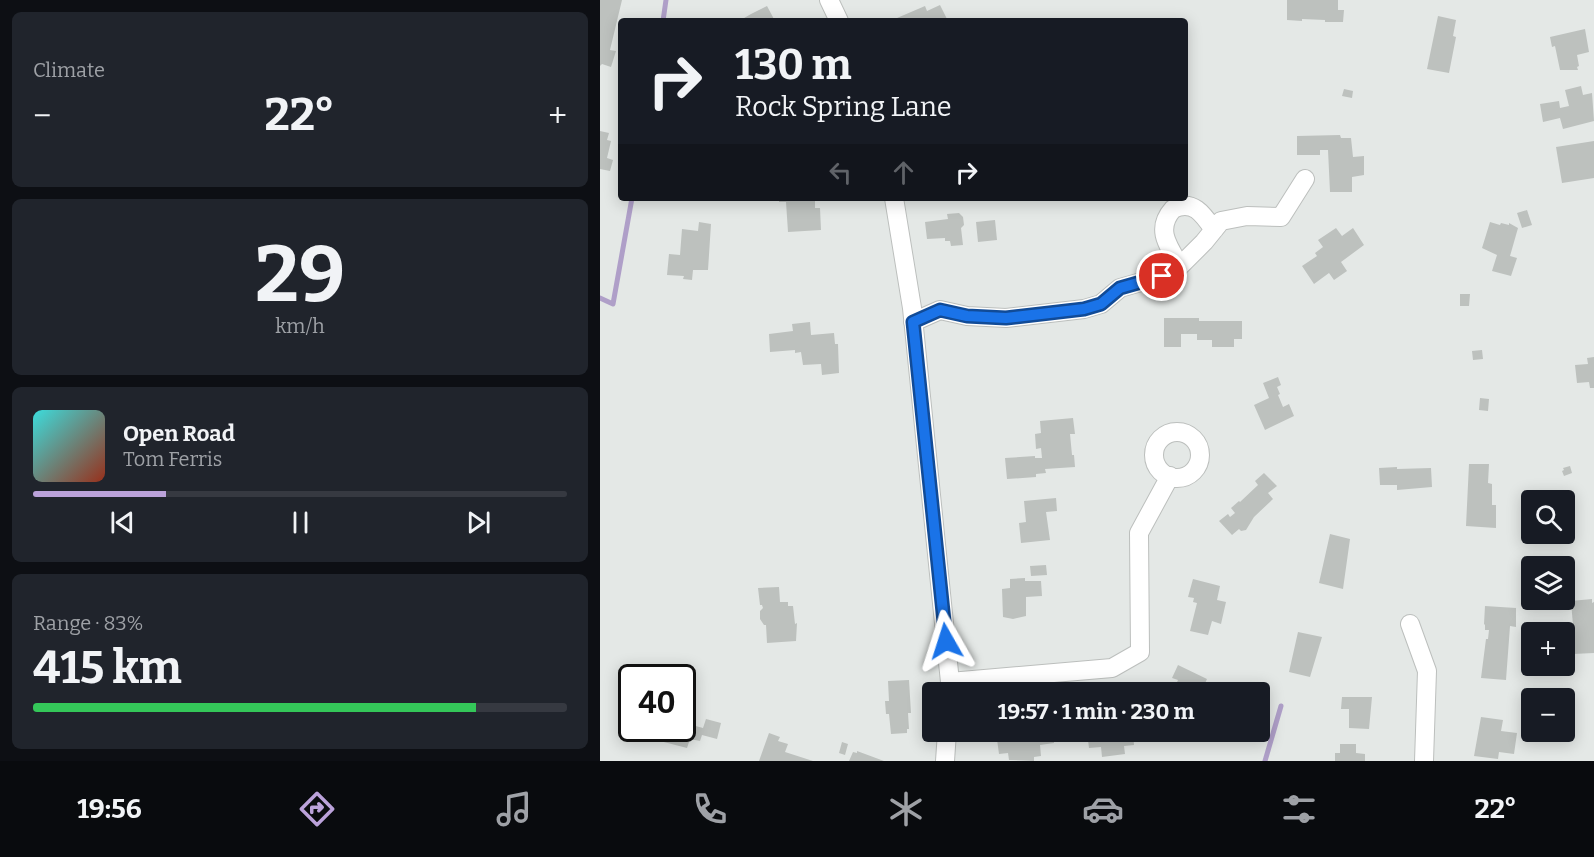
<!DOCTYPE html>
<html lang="en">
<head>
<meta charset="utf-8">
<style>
  body { margin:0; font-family:Bitter,serif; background:#20242c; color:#f1f3f6; height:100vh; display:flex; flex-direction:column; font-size:22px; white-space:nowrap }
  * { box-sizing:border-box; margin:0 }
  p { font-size:20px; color:#9ea1a6 }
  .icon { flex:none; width:33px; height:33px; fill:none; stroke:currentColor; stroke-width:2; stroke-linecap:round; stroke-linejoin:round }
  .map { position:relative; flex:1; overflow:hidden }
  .side { display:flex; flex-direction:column; gap:12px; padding:12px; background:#0d0f14; width:600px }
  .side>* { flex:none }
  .top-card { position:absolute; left:18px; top:18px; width:570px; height:183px; border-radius:6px; box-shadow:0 3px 15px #0003; background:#171b24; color:#f1f3f6; overflow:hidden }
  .controls { position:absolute; left:921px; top:490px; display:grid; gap:12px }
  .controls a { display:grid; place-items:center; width:54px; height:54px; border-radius:6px; background:#171b24; box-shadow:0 3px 15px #0003; font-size:30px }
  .speed { position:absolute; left:18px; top:664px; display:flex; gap:12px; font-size:30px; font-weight:700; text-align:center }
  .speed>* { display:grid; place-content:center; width:78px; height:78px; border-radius:50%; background:#171b24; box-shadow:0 3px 15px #0003; line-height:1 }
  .speed .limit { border:3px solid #111; border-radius:9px; background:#fff; color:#111 }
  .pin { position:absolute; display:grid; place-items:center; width:51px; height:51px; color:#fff; margin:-26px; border:3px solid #fff; border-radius:50%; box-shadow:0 2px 6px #0007 }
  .me { position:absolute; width:66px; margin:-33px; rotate:354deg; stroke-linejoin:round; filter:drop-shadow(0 0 4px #0008) }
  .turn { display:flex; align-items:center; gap:21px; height:126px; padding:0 18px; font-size:27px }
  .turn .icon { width:78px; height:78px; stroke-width:2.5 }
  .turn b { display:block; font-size:42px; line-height:51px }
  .lanes { display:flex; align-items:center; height:57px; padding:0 18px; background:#0003; justify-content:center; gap:30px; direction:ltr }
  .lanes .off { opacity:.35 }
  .big { font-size:45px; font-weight:700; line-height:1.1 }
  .side .tile { flex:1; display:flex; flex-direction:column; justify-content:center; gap:9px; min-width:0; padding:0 21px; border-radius:9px; background:#20242c }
  .side .dial { align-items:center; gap:0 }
  .dial b { font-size:78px; line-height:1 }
  .song { display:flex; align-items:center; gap:18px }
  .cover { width:72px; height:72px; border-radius:9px; background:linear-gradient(135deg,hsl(180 70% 55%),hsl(10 70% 35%)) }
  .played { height:6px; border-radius:3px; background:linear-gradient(90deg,#bba2da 25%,#363941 25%) }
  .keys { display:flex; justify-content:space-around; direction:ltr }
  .heat { display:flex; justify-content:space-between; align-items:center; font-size:33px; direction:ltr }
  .charge { height:9px; border-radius:4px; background:linear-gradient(90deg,#34c759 83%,#363941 0) }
  .trip { position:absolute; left:322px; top:682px; width:348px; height:60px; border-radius:6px; background:#171b24; box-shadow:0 3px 15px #0003; font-weight:700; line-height:60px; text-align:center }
  .tab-bar { display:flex; height:96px; justify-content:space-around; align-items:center; background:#090b0e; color:#9ea1a6 }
  .tab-bar .icon { width:42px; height:42px }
  .tab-bar .current { color:#bba2da }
  .tab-bar b { font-size:27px; color:#f1f3f6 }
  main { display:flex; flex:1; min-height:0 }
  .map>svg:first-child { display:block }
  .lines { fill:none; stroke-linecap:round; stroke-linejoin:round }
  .stream { stroke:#af9fc8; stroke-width:5 }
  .building { fill:#bdc1be }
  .minor-casing { stroke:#bcbfbd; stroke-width:20 }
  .minor { stroke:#fff; stroke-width:18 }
  .route-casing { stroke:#114b97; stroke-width:15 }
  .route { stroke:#1a73e8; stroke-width:10 }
</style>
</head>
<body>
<main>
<section class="side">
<div class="tile"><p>Climate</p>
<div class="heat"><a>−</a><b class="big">22°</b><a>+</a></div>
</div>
<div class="tile dial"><b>29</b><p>km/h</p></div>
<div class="tile">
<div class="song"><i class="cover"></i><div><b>Open Road</b><p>Tom Ferris</p></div></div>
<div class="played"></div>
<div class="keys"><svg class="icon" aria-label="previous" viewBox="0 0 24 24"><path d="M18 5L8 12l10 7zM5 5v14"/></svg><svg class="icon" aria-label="pause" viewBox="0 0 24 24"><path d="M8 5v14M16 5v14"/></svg><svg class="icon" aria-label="next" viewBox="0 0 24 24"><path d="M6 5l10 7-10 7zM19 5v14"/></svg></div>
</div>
<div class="tile"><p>Range · 83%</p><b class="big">415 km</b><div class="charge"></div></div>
</section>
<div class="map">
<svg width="994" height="761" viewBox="0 0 994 761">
  <rect width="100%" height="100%" fill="#e4e8e6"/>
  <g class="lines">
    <!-- stream -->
    <path class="stream" d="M63,21L66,0
      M0,298L13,304L32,198
      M665,761L681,706"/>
  </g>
  <!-- building -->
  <path class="building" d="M0,0H22L10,50L16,51L11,67L2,64L0,66Z
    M687,0H738V10H744L743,22H725V20L702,19V21L687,20Z
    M340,5L348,21H290L325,6L327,11Z
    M167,6L175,21H139L151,14Z
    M838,16L856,20L853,36L856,37L849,73L827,69Z
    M985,29L989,52L977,55L979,66L977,67L978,70H960L955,46L952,47L950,37Z
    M981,86L983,95L992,93L994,121L963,129L960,118L943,122L940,104L959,101L960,108L969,106L965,90Z
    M744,89L753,91L752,98L742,96Z
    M0,131L9,133L7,140L11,141L7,158L13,160L10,171L0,169Z
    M740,135L741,138H751L753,157L764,156V175L752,177V192H730L728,150H720V155H697V136Z
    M994,141V178L962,183L956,147Z
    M179,198H220V200H215V208H209H220L221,230L188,232L186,202H179Z
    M927,210L932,225L922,228L917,213Z
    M359,213L363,217L364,225L361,228L363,245L351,246L350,241H345V238L327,239L325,222L348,219L347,214Z
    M395,220L397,240L378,242L376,222Z
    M99,222L111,224L108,270H93L92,280L83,279L84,276L67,275L69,254L80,255L82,229L98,231Z
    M890,222L900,225L901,223L909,225V223L918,228L910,256L917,258L911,276L892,271L897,255L882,248Z
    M736,228L742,236L753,228L764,245L741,262L747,271L734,280L729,273L714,284L702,266L717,256L715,253L723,247L718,240Z
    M860,294H870L869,306H860Z
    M564,318H599V321H642V339H634V347H612V340H597V334H581V347H564Z
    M210,322L211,335L234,333L235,344H238L239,373L222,375L221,364L203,365L201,352L195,353V350L170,352L169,334L193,331L192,324Z
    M882,350L883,359L873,360L872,351Z
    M994,357V388H990L989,382L977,383L975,365L988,364L987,358Z
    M678,377L681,385L677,387L680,394L678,395L683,407L689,404L694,416L665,430L654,405L669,398L663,383Z
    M880,398L889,399L888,411L879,410Z
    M473,418L475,434H470L472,455H474L475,467L445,469L446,473L436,474V477L407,479L405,458L435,456V458H442L441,448L436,449L435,434L441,433L440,421Z
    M869,464H889L888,483L892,484V505H896V528L866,526Z
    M970,466L972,473L964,476L962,471L964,470L963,468Z
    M797,467V469L831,468L832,487L797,490V485H780L779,468Z
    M664,473L677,486L668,493L673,499L654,517L646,530L641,531L639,529L632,535L619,521L628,514L630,517L635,513L631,508L639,501L640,502L658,485L655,481Z
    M456,498L457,511L446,512L450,540L421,543L419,523L426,522L424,501Z
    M730,534L750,539L743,589L719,583Z
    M446,565L447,575L431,576L430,566Z
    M425,578V581H441L442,596L426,597V616L413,619L403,617L402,589L410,588V579Z
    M593,579L620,586L617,600L626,602L621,624L612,621L608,635L590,631L597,603L593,602L594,598L588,597Z
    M179,587L180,602H188V606H193L195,624L197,623L196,641L167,643L166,625H164L160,619V611L163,608L162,605H160L158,588Z
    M992,599V603L994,602V653L973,654L972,638H974L971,601Z
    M885,606L916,608V627L910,626L906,680L881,678L886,639H888L889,630H885V625L884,624Z
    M698,632L722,637L710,677L689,672Z
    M578,665L607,679L602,690L595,687L593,693H572L578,680L572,678Z
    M309,680L311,713H308L309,729H307V733L291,734L289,714H286L285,701H289L288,681Z
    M742,697H772L769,729L749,728V709H741Z
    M881,717L903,720L901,731L917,733L914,754L899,752L898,759L874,756Z
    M82,719L93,722L92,725L103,728L106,719L121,723L117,739L102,735L100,741L90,739L87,748L56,740L59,729H82Z
    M396,732H453L454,743L440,745L441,756L434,757V761L409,760L408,753L399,754Z
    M487,732H533L534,745L524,746L525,754L502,757L501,747L489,748Z
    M169,733L180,737L178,741L188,744L185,752L213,761H159Z
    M242,742L248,744L245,755L239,753Z
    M740,744H756V753L765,754V761H735V753H740Z
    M257,751L284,761H249L253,752L257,753Z"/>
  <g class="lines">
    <defs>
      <path id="minor" d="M229,0L239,21
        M294,198L312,308L350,682L349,693
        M580,266C568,246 555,229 573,209C593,199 603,214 614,230
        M313,322L340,310L367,316L406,318L484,309L501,304L520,288L562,276L580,266L604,242L621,221L647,216L681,217L705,179
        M554 455a23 23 0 1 1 46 0a23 23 0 1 1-46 0Z
        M810,624L827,671L824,761
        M350,682L512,668L540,652L539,533L570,476
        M345,761L347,732"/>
    </defs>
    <!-- minor casing -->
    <use href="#minor" class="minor-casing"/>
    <!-- minor -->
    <use href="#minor" class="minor"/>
  </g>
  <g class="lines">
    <defs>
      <path id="route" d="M346,641L313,322L340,310L367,316L406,318L484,309L501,304L520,288L562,276"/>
    </defs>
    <!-- route casing -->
    <use href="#route" class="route-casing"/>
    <!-- route -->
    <use href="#route" class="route"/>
  </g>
</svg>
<div class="controls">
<a><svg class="icon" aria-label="search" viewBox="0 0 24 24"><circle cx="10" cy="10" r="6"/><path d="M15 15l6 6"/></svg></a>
<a><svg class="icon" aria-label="layers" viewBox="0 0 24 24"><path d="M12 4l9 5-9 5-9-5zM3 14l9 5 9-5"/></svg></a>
<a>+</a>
<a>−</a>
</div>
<div class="speed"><div class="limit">40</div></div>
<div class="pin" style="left:562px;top:276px;background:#d93025"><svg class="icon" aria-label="arrive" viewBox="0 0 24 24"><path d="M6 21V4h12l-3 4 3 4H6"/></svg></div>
<svg class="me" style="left:346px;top:641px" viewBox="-20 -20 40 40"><path d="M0-17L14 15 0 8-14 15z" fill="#1a73e8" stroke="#fff" stroke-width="4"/></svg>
<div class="trip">19:57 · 1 min · 230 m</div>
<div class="top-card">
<div class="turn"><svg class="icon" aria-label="right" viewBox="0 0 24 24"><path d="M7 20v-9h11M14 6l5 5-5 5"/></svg><div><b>130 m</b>Rock Spring Lane</div></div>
<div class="lanes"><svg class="icon off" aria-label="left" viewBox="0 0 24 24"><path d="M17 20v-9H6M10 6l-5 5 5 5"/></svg><svg class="icon off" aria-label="ahead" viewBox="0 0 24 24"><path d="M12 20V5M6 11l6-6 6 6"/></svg><svg class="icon" aria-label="right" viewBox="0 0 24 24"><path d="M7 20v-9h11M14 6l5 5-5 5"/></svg></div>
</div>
</div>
</main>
<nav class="tab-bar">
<b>19:56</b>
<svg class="icon current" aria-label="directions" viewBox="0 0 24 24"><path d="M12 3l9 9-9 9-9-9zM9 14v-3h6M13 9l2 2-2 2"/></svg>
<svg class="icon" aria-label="music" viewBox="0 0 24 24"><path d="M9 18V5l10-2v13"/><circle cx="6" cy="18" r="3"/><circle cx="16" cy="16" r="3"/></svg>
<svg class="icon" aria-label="phone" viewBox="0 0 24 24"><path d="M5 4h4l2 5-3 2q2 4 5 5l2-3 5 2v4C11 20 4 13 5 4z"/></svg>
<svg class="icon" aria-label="climate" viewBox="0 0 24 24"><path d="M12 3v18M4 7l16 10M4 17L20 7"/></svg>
<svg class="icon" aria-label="car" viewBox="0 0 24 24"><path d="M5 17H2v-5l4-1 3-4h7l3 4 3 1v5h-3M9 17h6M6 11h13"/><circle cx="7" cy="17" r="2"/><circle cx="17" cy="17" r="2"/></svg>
<svg class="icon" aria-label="filters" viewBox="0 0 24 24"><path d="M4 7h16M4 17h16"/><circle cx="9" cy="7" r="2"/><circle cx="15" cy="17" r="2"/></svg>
<b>22°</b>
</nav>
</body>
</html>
